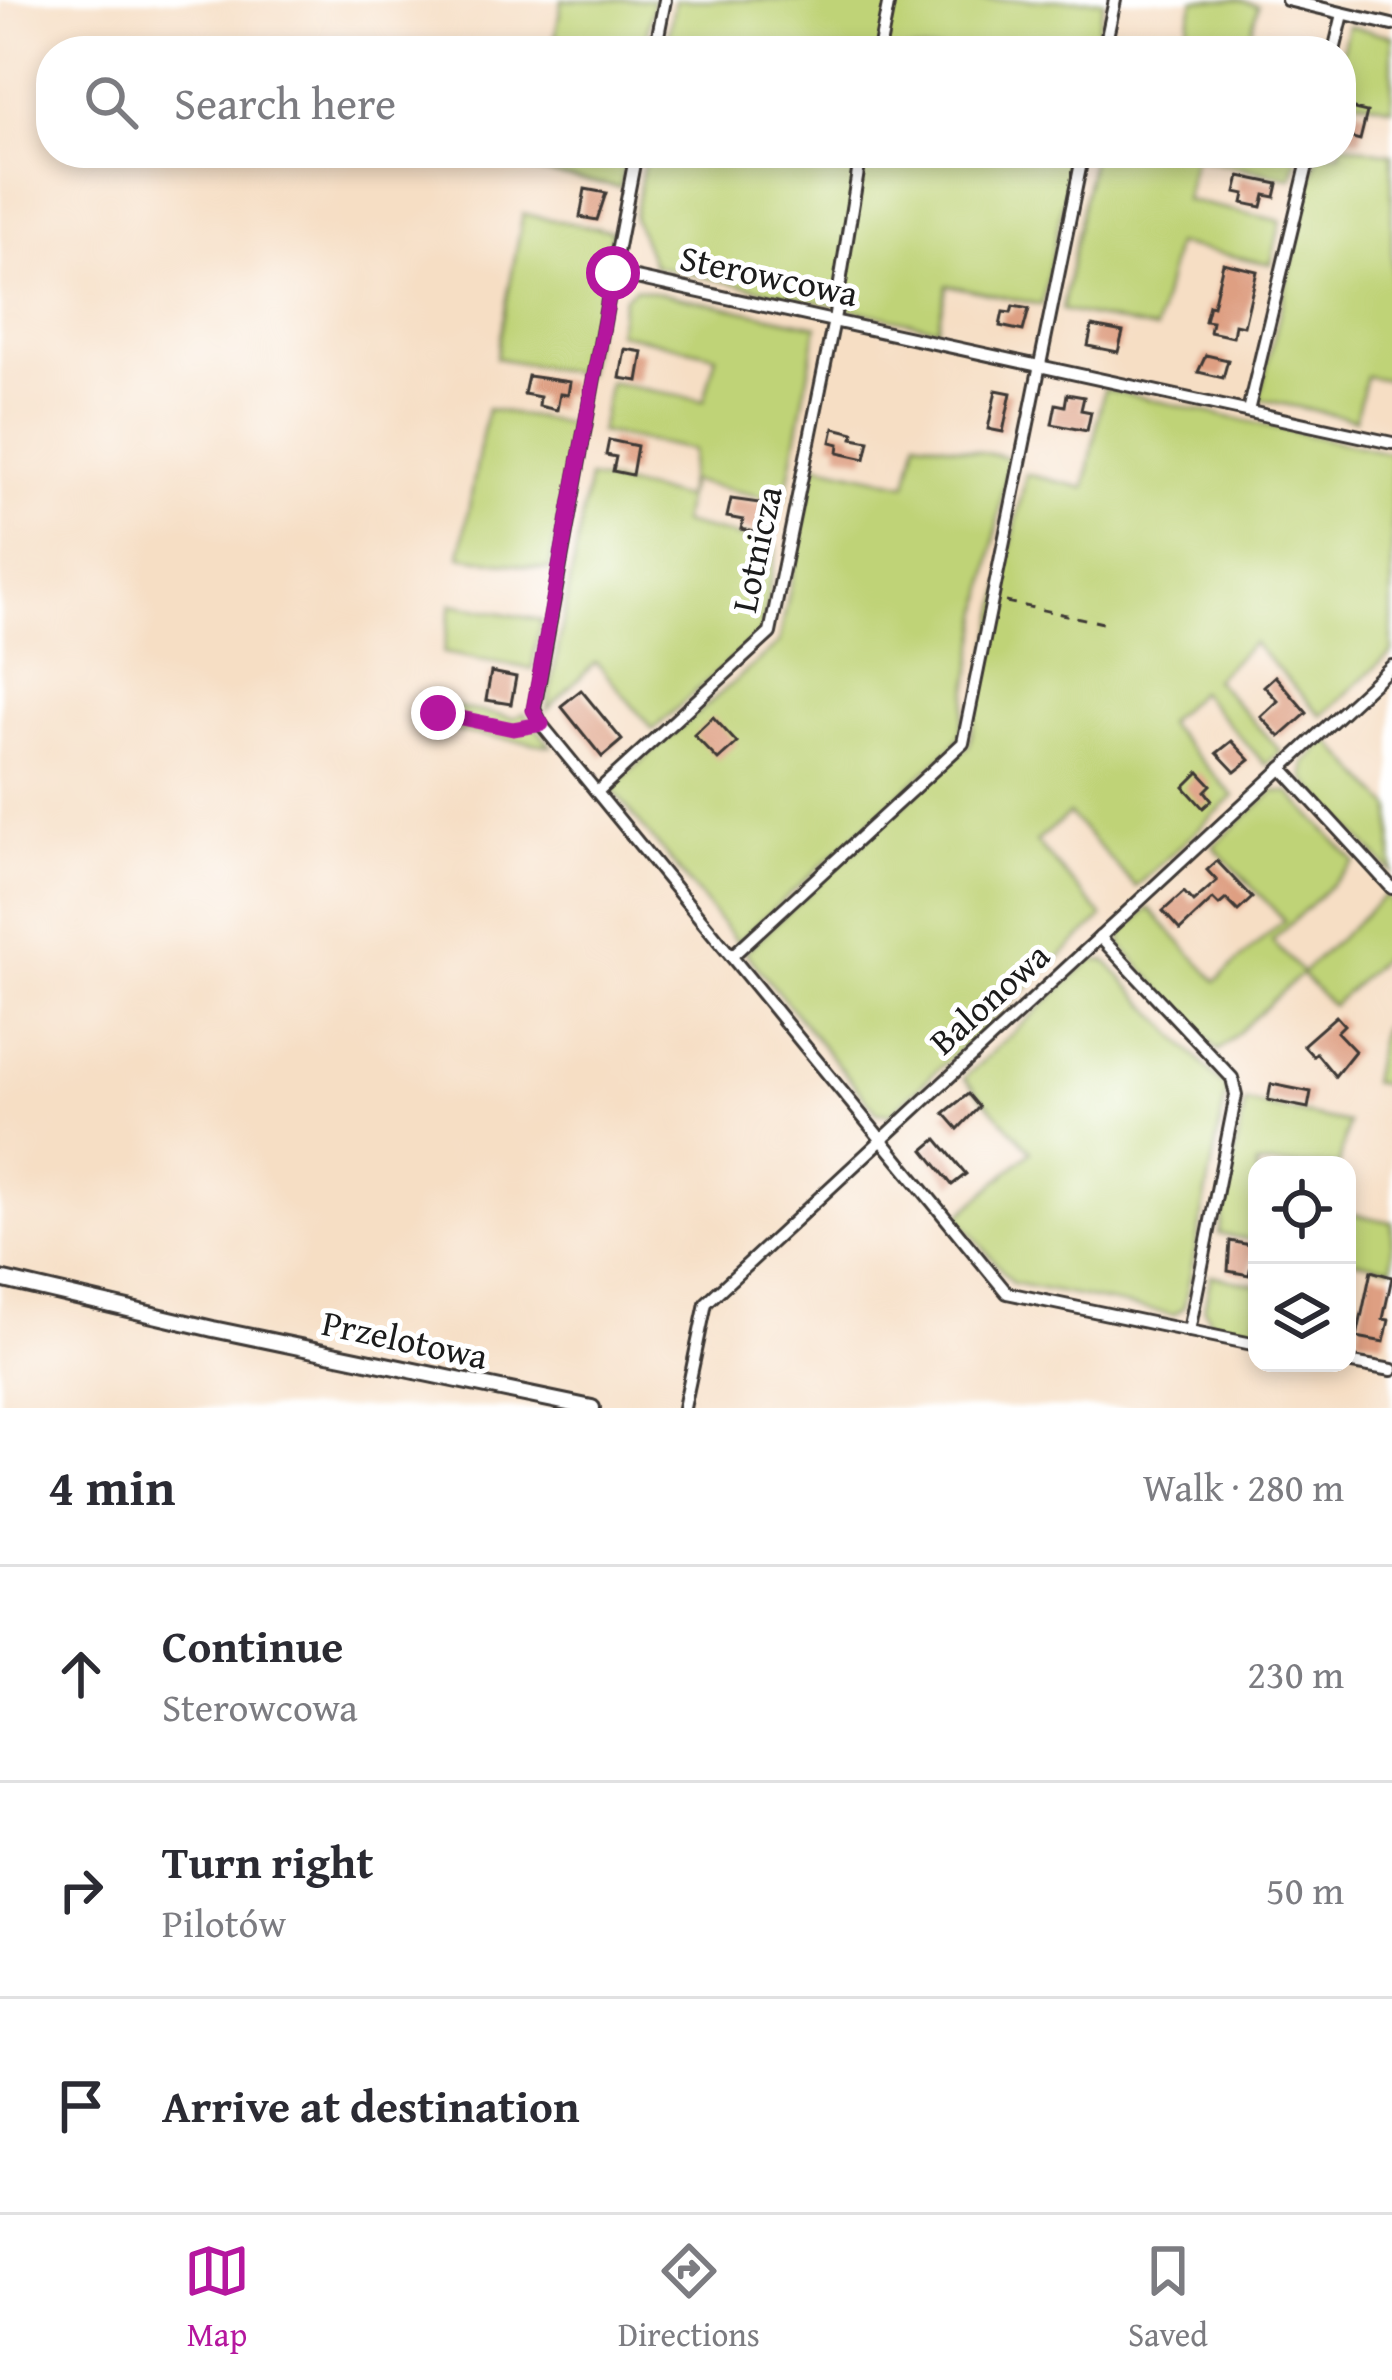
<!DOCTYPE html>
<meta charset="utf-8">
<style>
:root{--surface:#fff;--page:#f7f7f7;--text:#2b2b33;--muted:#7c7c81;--line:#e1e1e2;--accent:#b5179e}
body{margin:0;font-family:"Gentium Book Plus",serif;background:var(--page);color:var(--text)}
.controls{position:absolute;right:36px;bottom:36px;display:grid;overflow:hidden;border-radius:24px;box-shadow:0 6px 18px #0003}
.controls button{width:108px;height:108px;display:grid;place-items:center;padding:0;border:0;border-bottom:3px solid var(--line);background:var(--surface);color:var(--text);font:60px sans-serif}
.stop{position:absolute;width:36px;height:36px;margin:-27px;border:9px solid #b5179e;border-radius:50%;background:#fff}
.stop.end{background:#b5179e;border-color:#fff;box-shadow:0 3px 12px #0008}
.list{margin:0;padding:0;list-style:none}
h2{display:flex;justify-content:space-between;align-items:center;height:156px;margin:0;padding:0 48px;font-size:51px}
h2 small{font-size:39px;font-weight:400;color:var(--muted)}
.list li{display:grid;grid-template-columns:78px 1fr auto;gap:36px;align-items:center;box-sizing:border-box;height:216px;padding:0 48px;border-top:3px solid var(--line)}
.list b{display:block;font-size:45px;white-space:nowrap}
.list p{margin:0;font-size:39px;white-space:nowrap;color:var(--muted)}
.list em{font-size:39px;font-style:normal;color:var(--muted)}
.icon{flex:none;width:66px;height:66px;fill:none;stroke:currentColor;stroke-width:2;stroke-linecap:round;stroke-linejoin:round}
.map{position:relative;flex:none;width:1392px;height:1408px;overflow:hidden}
.search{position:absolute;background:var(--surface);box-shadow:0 6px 18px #0003;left:36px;right:36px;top:36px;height:132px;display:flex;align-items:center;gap:30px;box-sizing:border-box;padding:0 42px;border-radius:48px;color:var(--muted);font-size:45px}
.sheet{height:804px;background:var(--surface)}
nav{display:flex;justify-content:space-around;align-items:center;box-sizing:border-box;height:168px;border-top:3px solid var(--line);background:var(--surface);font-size:33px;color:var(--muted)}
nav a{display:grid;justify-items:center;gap:6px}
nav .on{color:var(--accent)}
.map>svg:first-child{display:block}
.green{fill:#bfd377;stroke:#6e784a;stroke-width:3}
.building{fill:#de9f82}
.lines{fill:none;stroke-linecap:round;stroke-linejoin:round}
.minor-casing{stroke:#3d3935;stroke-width:16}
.tertiary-casing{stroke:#3d3935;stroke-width:20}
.path{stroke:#3d3935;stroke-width:3;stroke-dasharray:9 9;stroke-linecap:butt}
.minor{stroke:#fff;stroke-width:10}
.tertiary{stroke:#fff;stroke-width:14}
.route{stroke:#b5179e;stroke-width:15}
.labels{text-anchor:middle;stroke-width:10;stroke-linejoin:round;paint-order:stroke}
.street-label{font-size:36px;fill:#1c1c1c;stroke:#fff}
</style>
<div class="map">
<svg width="1392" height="1408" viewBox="0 0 1392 1408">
<rect width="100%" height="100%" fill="#fff"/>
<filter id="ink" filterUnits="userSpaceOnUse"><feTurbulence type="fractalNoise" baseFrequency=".00833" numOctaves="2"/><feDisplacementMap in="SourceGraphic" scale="24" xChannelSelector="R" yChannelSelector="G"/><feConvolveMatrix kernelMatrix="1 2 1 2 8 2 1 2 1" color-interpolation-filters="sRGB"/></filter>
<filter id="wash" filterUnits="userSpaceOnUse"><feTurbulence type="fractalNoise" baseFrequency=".004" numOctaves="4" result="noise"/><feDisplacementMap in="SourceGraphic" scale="48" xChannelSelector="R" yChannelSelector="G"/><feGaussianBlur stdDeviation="2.7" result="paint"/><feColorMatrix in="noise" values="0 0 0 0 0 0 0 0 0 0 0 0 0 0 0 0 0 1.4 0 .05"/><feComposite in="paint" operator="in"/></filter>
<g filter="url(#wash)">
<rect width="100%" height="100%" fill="#f6dec4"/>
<!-- green -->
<g class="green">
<polygon points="562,0 654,0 643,51 555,37"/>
<polygon points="675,0 1104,0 1094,51 711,51 667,42"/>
<polygon points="1194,0 1237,0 1258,5 1247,51 1182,51"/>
<polygon points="1348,26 1392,36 1392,108 1341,97 1341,56"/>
<polygon points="1341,143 1392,154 1392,381 1366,376 1355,419 1259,399 1318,153 1341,153"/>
<polygon points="534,153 626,153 620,187 530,170"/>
<polygon points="646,153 1073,153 1042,305 947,285 937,328 654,266 634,218"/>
<polygon points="1093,153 1298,153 1292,178 1194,157 1185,200 1281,221 1271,264 1175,244 1156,330 1062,310"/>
<polygon points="523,214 612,231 586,375 496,358"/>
<polygon points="635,288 817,326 785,502 690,481 681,523 777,546 761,632 653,730 596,662 547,710 589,478 685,498 693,450 600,432 609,382 704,401 716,355 617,332 624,297"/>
<polygon points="1104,389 1392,454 1392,652 1322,716 1253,643 1214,679 1281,752 1266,765 1199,692 1166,723 1234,796 1136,887 1069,814 1036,842 1103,917 890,1114 877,1112 745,952 969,745 1026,474 1085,488"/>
<polygon points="487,409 576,425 550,570 460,556"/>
<polygon points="917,439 1009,458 960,735 953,746 737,942 611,788 779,643 815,464 907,484"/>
<polygon points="451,604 541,620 532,669 443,653"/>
<polygon points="434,703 513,718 524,713 551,746 429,727"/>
<polygon points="1328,739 1392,808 1392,873 1305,779 1305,764"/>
<polygon points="1275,791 1290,793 1355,862 1272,941 1302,973 1385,895 1392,902 1392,949 1332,1006 1301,974 1218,1051 1122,947 1122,933 1149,908 1216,981 1284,920 1213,846"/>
<polygon points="1092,960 1106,961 1227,1090 1184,1307 1174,1315 1012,1283 958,1217 1031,1151 964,1078"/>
<polygon points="1392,1018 1392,1086 1371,1082 1382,1027"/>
<polygon points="1245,1102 1348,1123 1339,1165 1257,1165 1257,1241 1219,1234"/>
<polygon points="1347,1213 1392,1222 1392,1267 1347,1259"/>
<polygon points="1211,1275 1257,1285 1257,1331 1211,1322 1204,1308"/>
</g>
<g id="blocks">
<!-- building -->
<g class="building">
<polygon points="1341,106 1367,112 1360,140 1341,135"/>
<polygon points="1240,176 1278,184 1275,197 1265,195 1262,207 1243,203 1245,194 1236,192"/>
<polygon points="585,189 606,193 597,220 580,217"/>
<polygon points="1223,263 1257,271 1244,326 1235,324 1233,337 1210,332 1212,322 1205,321 1209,305 1213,306"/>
<polygon points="1013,306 1029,309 1023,331 1000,326 1003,312 1011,313"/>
<polygon points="1092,326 1123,332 1118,352 1088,346"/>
<polygon points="625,349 643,352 638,381 620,378"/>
<polygon points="1206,355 1228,360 1223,378 1198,372"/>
<polygon points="528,376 570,382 568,395 560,394 557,410 539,406 540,397 524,394"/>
<polygon points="996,390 1011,393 1003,432 988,429"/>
<polygon points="1067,394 1084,397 1081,410 1091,412 1087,431 1052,424 1056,404 1065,406"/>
<polygon points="834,428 854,433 853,438 869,441 865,459 838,453 839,444 831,442"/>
<polygon points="609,440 637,446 632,475 613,471 616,457 606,455"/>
<polygon points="731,499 773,505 770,519 762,517 759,533 741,529 743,520 727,517"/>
<polygon points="491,672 516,677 511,704 486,700"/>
<polygon points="1275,676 1307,713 1280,737 1261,717 1278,701 1264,686"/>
<polygon points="581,690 622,740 602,757 561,706"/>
<polygon points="713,717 737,743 718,760 694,735"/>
<polygon points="1232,741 1250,760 1235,772 1217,753"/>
<polygon points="1199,772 1211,785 1205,791 1212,800 1203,808 1184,787"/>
<polygon points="1217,861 1252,898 1238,911 1226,899 1219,905 1213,899 1180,930 1163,911 1184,892 1193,902 1217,881 1207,870"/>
<polygon points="1336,1016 1344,1025 1337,1032 1355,1051 1335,1076 1316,1053 1313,1056 1303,1045"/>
<polygon points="1271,1084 1311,1092 1308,1108 1268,1100"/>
<polygon points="968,1094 979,1107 958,1129 944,1113"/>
<polygon points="937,1139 966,1174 952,1185 924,1150"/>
<polygon points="1230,1241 1255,1246 1249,1275 1228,1271"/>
<polygon points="1371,1271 1392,1277 1383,1319 1389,1320 1384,1342 1357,1337"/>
</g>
</g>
</g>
<g filter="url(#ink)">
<use href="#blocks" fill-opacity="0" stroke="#3d3935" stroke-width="3"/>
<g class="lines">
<defs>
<g id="minor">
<polyline points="1287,0 1392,25"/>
<polyline points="655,51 665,0"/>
<polyline points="879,51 889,0"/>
<polyline points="1104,51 1115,0"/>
<polyline points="1334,51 1343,14"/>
<polyline points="613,273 636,153"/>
<polyline points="1248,411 1310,153"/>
<polyline points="1282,768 1392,888"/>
<polyline points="598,791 770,633 834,320 861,153"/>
<polyline points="1100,937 1232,1078 1236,1095 1189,1331"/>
<polyline points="732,956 963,743 1083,153"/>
<polyline points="1257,1345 1007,1293 541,724 534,709 613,273 1392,443"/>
<polyline points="1347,1362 1392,1370"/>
<polyline points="684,1408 706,1303 1392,666"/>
</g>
<polyline id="tertiary" points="0,1279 213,1329 592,1408"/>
</defs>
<!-- minor casing -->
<use href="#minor" class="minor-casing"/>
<!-- tertiary casing -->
<use href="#tertiary" class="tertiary-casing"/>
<!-- path -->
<g class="path">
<polyline points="1006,602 1103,623"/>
<polyline points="438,713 513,729 528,729"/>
</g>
<!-- minor -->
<use href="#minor" class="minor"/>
<!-- tertiary -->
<use href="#tertiary" class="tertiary"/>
</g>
</g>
<g class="lines" filter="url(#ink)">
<!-- route -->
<polyline class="route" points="438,713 513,729 542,724 533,710 613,273"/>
</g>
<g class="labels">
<!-- street labels -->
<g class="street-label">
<text transform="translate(769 275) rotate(12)" y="13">Sterowcowa</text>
<text transform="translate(756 549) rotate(-78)" y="13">Lotnicza</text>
<text transform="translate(989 998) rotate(-42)" y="13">Balonowa</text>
<text transform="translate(405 1339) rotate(12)" y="13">Przelotowa</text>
</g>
</g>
</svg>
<div class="controls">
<button><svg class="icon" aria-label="locate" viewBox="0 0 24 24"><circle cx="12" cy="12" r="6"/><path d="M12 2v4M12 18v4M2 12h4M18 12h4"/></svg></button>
<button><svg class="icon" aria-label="layers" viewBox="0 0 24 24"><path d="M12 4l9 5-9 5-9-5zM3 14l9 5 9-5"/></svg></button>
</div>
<div class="stop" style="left:613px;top:273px"></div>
<div class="stop end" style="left:438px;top:713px"></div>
<div class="search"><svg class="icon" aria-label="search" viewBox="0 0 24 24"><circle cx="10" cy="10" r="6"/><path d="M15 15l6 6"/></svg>Search here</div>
</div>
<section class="sheet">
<h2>4 min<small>Walk · 280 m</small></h2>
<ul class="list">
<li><svg class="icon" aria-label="ahead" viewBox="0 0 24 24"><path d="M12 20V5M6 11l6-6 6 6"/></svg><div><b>Continue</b><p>Sterowcowa</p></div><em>230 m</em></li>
<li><svg class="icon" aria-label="right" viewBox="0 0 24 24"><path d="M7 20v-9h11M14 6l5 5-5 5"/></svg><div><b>Turn right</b><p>Pilotów</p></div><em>50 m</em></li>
<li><svg class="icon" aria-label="arrive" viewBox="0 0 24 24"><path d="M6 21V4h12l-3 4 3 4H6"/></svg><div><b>Arrive at destination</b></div></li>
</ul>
</section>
<nav>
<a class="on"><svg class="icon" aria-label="map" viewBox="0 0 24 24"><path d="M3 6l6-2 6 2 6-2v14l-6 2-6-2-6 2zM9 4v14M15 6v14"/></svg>Map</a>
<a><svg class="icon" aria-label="directions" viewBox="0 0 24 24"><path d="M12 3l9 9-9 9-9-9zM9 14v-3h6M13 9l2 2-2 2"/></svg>Directions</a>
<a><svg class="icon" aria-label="saved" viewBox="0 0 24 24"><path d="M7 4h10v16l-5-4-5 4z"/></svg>Saved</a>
</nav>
